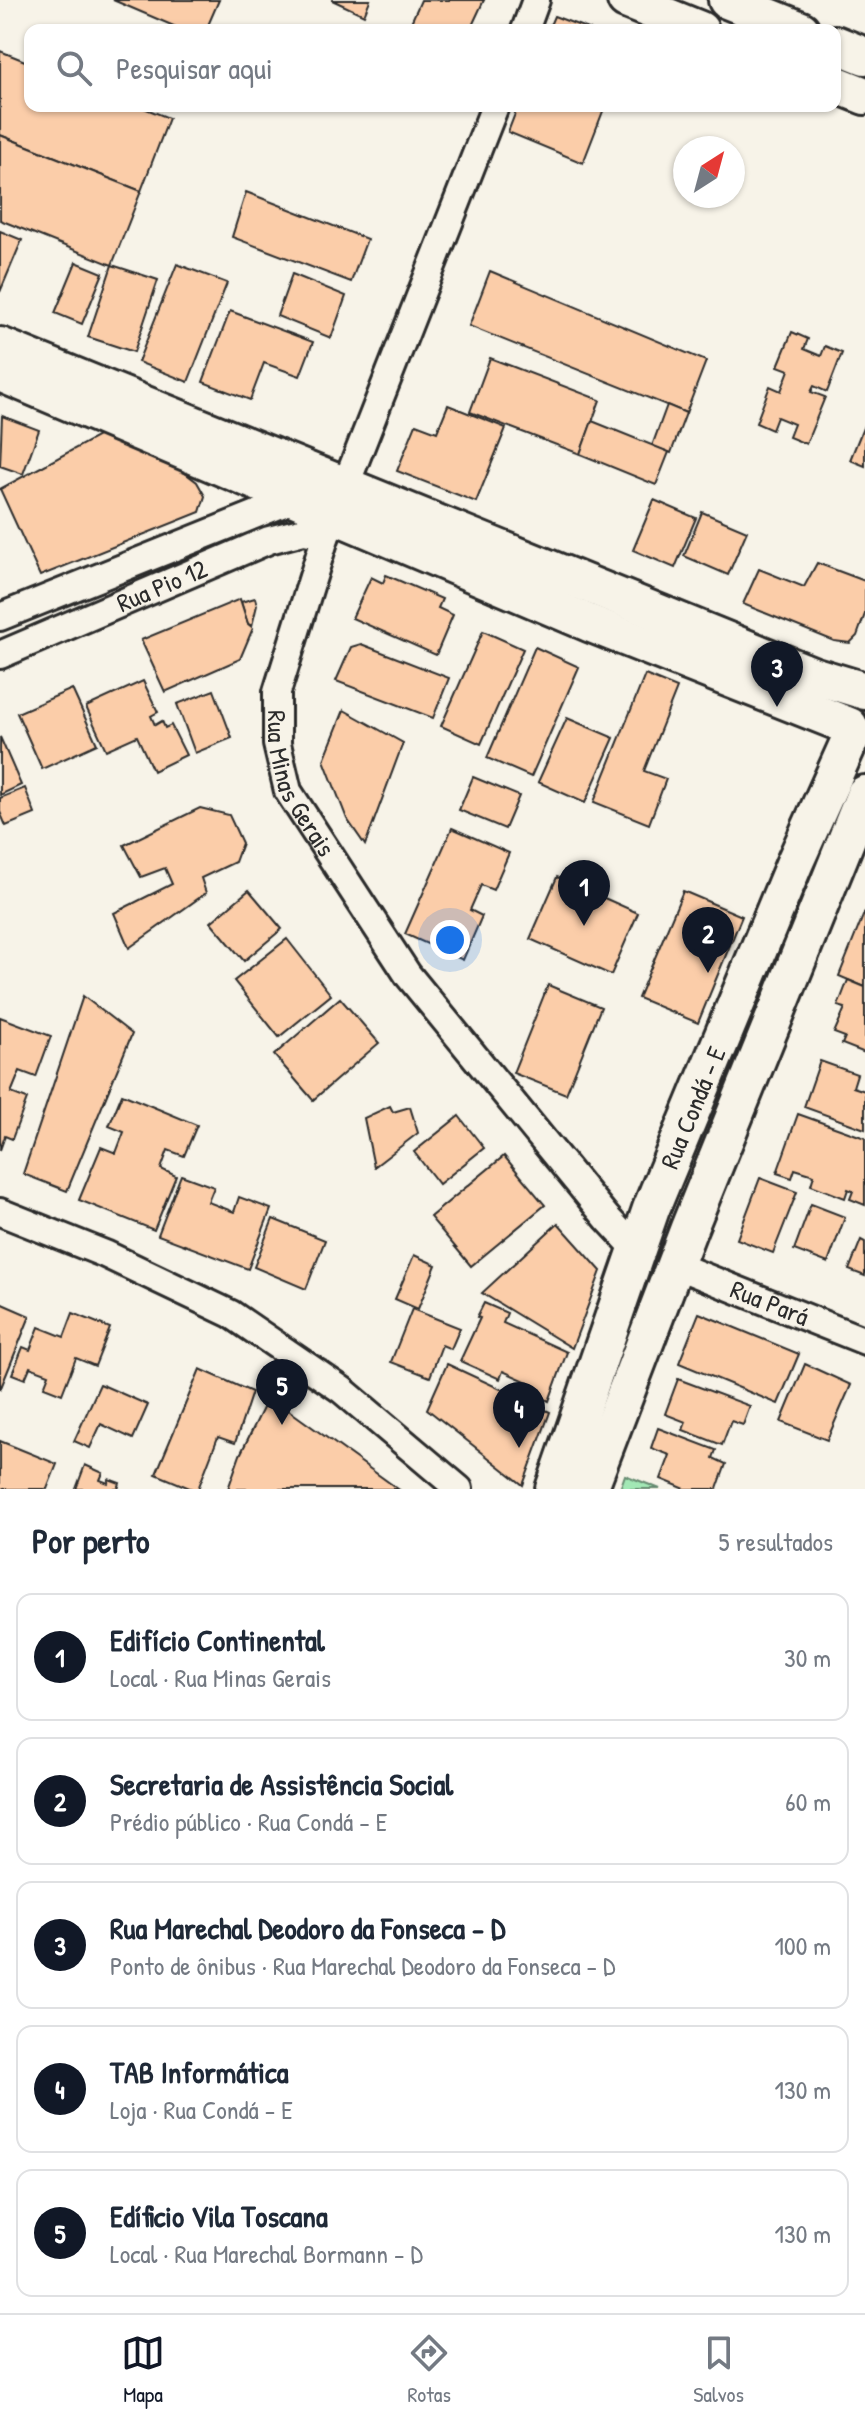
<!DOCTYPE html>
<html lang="pt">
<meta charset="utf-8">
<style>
:root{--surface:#fff;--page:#f2f2f3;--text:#1f2937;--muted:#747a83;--line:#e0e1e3;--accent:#111827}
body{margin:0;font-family:"Patrick Hand",sans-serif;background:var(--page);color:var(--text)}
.compass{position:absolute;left:673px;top:136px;width:72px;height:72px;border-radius:50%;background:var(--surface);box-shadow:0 2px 6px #0004;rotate:36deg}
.you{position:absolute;left:450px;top:940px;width:28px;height:28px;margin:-20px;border:6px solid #fff;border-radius:50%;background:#1a73e8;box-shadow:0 0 0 12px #1a73e833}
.badge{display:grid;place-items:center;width:52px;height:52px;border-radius:50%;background:var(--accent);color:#fff;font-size:26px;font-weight:700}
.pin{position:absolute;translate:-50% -66px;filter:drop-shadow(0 2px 4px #0008)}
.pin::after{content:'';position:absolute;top:42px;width:28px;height:24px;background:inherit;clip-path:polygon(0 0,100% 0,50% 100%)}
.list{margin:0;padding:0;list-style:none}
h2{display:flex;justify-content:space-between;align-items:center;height:104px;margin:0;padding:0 32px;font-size:34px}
h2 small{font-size:26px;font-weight:400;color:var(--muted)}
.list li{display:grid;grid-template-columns:52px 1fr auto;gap:24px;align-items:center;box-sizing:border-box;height:128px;margin:0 16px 16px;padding:0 16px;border:2px solid var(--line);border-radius:16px}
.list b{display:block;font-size:30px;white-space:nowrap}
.list p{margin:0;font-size:26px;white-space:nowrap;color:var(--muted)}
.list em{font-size:26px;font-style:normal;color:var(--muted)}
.icon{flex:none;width:44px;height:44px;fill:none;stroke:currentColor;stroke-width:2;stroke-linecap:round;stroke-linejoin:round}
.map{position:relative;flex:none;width:865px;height:1489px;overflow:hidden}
.search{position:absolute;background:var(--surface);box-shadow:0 2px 6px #0004;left:24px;right:24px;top:24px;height:88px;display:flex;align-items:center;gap:20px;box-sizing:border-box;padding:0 28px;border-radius:16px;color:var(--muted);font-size:30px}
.sheet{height:824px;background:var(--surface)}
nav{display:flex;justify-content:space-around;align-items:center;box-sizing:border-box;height:112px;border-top:2px solid var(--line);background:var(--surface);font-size:22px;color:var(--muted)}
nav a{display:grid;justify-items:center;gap:4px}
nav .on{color:var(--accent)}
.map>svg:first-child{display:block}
.green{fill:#a2e8b5;stroke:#668a70;stroke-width:2}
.building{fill:#fbcda9;stroke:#2b2b2b;stroke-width:2}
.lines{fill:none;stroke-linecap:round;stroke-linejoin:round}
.street-casing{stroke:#2b2b2b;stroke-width:32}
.secondary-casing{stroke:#2b2b2b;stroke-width:42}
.street{stroke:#f7f3e8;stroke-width:26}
.secondary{stroke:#f7f3e8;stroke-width:36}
.labels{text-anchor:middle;stroke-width:8;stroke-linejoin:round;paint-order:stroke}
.street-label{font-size:26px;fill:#2b2b2b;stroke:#f7f3e8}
</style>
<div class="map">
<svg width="865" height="1489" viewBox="0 0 865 1489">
<rect width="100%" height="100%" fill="#f7f3e8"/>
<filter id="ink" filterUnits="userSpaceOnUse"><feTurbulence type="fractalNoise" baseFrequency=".0125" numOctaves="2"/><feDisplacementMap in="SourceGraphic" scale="16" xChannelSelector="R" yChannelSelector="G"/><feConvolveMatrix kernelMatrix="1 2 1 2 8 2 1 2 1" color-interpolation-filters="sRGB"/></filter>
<g filter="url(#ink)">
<!-- green -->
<polygon class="green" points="625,1475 660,1489 620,1489"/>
<!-- building -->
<g class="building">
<polygon points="113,0 219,0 206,30 183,30"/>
<polygon points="332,0 370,0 364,15"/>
<polygon points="421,0 484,0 470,30 412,30 408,29"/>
<polygon points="554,16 591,30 548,30"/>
<polygon points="0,51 30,63 30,106 139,106 169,118 141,191 0,135"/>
<polygon points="518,106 605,106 583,163 508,132"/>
<polygon points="0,135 141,191 112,265 0,220"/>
<polygon points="246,192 367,239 351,282 232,237"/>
<polygon points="0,231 22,240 0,292"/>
<polygon points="76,262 103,273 82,324 55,313"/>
<polygon points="177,264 227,283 188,382 138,362"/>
<polygon points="112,265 158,280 134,352 88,337"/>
<polygon points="490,271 706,361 686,413 469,326"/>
<polygon points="292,274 346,296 331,338 277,316"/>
<polygon points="230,311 313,342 300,376 264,363 250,400 203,382"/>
<polygon points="792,332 808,339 804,349 821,356 825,346 842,353 827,392 814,386 811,392 825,397 806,444 789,437 794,424 777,417 772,430 756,423 770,386 781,391 789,370 778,366"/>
<polygon points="490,358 600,400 580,454 470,412"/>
<polygon points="448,405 506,428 476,502 397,471 416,424 437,432"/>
<polygon points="667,405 686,413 671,453 652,446"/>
<polygon points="2,416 39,430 23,474 0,466"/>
<polygon points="592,421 669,452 656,485 580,454"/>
<polygon points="865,423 865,466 850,460"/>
<polygon points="100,435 177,467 197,482 205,496 200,512 40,576 0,489"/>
<polygon points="654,500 696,518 675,568 633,550"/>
<polygon points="702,512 747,531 728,575 684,556"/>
<polygon points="817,563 865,581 865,614 857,636 850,643 834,641 743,604 759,569 804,587"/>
<polygon points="386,575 442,599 438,608 453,615 436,655 352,618 371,577 383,583"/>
<polygon points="255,598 257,605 252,626 248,624 241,602"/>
<polygon points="240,599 248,624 253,628 240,659 165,692 141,640"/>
<polygon points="483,631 523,649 481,744 441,726"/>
<polygon points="361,644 449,678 433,718 336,681 351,647"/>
<polygon points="535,647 579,667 531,777 487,758"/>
<polygon points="645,675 677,688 644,771 666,779 649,824 594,802"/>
<polygon points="143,681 158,712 151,716 155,725 162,721 165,728 171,725 186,755 153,771 137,736 106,750 86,707"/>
<polygon points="72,689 97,744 42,769 17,713"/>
<polygon points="214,690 232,738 195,753 177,704"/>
<polygon points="344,710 403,743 365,845 347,819 324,760"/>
<polygon points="567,718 614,738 585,803 538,782"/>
<polygon points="0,737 21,785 0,795"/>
<polygon points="473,777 519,796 505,829 459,810"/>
<polygon points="25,788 35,814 6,826 0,812 0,798"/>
<polygon points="200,808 229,815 242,843 235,862 201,878 206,893 129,948 114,913 172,884 165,868 141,877 124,845"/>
<polygon points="452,828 509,853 493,890 481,885 470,910 482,916 463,960 405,934"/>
<polygon points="557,877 638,913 611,975 530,939"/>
<polygon points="249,890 282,929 244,961 211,922"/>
<polygon points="683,891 742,916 698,1023 638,998"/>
<polygon points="865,911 865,987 839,976"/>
<polygon points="287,939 331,995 279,1037 234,981"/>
<polygon points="848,980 865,987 865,1053 842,1044 845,1037 834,1033 845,1008 838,1006"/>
<polygon points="548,985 601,1007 566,1094 513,1073"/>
<polygon points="83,996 132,1034 67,1191 23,1174"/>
<polygon points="340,998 379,1043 313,1100 274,1055"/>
<polygon points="0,1017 51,1036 36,1077 20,1071 11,1093 27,1099 12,1139 5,1136 0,1150"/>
<polygon points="820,1061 857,1074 853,1087 865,1091 865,1129 804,1107"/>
<polygon points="122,1094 197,1125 184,1156 168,1150 161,1169 176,1176 154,1230 79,1200 101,1147 116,1153 124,1132 109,1126"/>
<polygon points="390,1106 393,1112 410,1107 418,1133 374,1167 364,1118"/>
<polygon points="798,1114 865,1138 865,1205 850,1199 853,1191 848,1189 845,1198 811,1185 814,1175 795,1169 792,1178 777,1173"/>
<polygon points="459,1116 484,1148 439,1184 414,1152"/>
<polygon points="504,1156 545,1205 471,1266 430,1217"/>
<polygon points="181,1175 214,1187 208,1202 234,1212 239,1197 271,1209 248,1269 158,1235"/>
<polygon points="760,1178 797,1192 773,1253 737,1239"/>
<polygon points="811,1204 845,1217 828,1263 794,1250"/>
<polygon points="273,1219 325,1240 306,1289 254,1267"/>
<polygon points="558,1223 601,1271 572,1348 482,1293"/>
<polygon points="861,1240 865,1242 865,1276 849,1270"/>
<polygon points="414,1255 436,1265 418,1309 395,1299"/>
<polygon points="0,1303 30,1316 0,1390"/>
<polygon points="484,1303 507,1313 503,1323 567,1352 549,1401 526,1390 530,1383 503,1371 500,1379 460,1361 480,1318 477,1317"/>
<polygon points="412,1309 460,1328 451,1349 442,1345 430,1377 391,1362"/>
<polygon points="73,1313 110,1328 95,1366 76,1358 62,1394 44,1387 49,1374 30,1367 25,1379 12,1374 23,1347 30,1350 39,1327 64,1337"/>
<polygon points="699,1313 799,1354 778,1404 679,1363"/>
<polygon points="447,1364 550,1412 523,1485 427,1409"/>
<polygon points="805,1364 851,1385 827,1440 781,1422"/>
<polygon points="200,1369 252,1392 235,1443 218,1437 198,1489 192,1489 156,1474"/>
<polygon points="678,1379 750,1406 743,1425 731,1421 722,1445 683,1430 686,1422 665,1414"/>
<polygon points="100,1384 148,1405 133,1439 101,1424 90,1448 74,1441"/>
<polygon points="269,1396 398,1489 228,1489 240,1455"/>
<polygon points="658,1428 716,1450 713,1458 726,1464 717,1489 685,1489 661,1479 670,1455 651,1448"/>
<polygon points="0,1441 57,1464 47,1489 0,1489"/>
<polygon points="85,1465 103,1473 100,1480 108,1483 109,1479 120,1483 118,1489 76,1489"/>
</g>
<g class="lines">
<defs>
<g id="street">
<polyline points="525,30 536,0"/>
<path id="s1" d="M495,106L326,535L277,692V744L288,791L408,975L607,1218L636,1249"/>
<polyline points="0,617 294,499 299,488"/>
<path id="s2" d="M0,655L269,540L304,531L326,535"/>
<polyline points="0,1212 105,1254 231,1314 342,1390 459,1489"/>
<path id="s3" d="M675,1265L865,1341"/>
</g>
<g id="secondary">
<polyline points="626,0 700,30"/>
<polyline points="727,0 801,30"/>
<polyline points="835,44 865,56"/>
<polyline points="835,84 865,96"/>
<polyline points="0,346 812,675 865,691"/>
<polyline points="0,373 589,623 849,726"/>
<path id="s4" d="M554,1489L651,1209L795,862L853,733"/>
<polyline points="589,1489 689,1228 865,794"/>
</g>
</defs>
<!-- street casing -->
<use href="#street" class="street-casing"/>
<!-- secondary casing -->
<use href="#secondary" class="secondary-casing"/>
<!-- street -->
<use href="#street" class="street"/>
<!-- secondary -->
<use href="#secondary" class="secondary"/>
</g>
</g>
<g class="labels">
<!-- street labels -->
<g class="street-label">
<text dy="9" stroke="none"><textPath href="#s2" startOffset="176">Rua Pio 12</textPath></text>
<text dy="9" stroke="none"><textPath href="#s1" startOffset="722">Rua Minas Gerais</textPath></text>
<text dy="9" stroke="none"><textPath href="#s4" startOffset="406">Rua Condá - E</textPath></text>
<text dy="9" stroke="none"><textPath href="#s3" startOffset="102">Rua Pará</textPath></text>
</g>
</g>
</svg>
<svg class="compass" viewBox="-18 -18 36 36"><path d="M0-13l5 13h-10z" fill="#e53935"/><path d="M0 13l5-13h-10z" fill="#747a83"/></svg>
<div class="you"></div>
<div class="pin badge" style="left:584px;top:926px">1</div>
<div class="pin badge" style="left:708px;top:973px">2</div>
<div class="pin badge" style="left:777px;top:707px">3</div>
<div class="pin badge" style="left:519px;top:1448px">4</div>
<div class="pin badge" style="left:282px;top:1425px">5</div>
<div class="search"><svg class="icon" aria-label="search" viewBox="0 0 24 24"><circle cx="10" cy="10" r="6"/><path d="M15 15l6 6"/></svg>Pesquisar aqui</div>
</div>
<section class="sheet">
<h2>Por perto<small>5 resultados</small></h2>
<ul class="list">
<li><span class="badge">1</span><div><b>Edifício Continental</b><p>Local · Rua Minas Gerais</p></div><em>30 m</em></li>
<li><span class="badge">2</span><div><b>Secretaria de Assistência Social</b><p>Prédio público · Rua Condá - E</p></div><em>60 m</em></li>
<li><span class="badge">3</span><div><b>Rua Marechal Deodoro da Fonseca - D</b><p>Ponto de ônibus · Rua Marechal Deodoro da Fonseca - D</p></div><em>100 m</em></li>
<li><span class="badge">4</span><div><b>TAB Informática</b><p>Loja · Rua Condá - E</p></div><em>130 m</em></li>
<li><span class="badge">5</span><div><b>Edíficio Vila Toscana</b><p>Local · Rua Marechal Bormann - D</p></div><em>130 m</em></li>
</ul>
</section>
<nav>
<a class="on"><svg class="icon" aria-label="map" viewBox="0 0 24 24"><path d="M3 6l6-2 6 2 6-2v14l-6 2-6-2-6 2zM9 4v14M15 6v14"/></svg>Mapa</a>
<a><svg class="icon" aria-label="directions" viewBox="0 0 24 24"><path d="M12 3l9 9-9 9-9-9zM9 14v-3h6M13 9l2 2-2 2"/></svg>Rotas</a>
<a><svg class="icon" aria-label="saved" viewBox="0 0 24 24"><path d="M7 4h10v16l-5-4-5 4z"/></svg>Salvos</a>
</nav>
